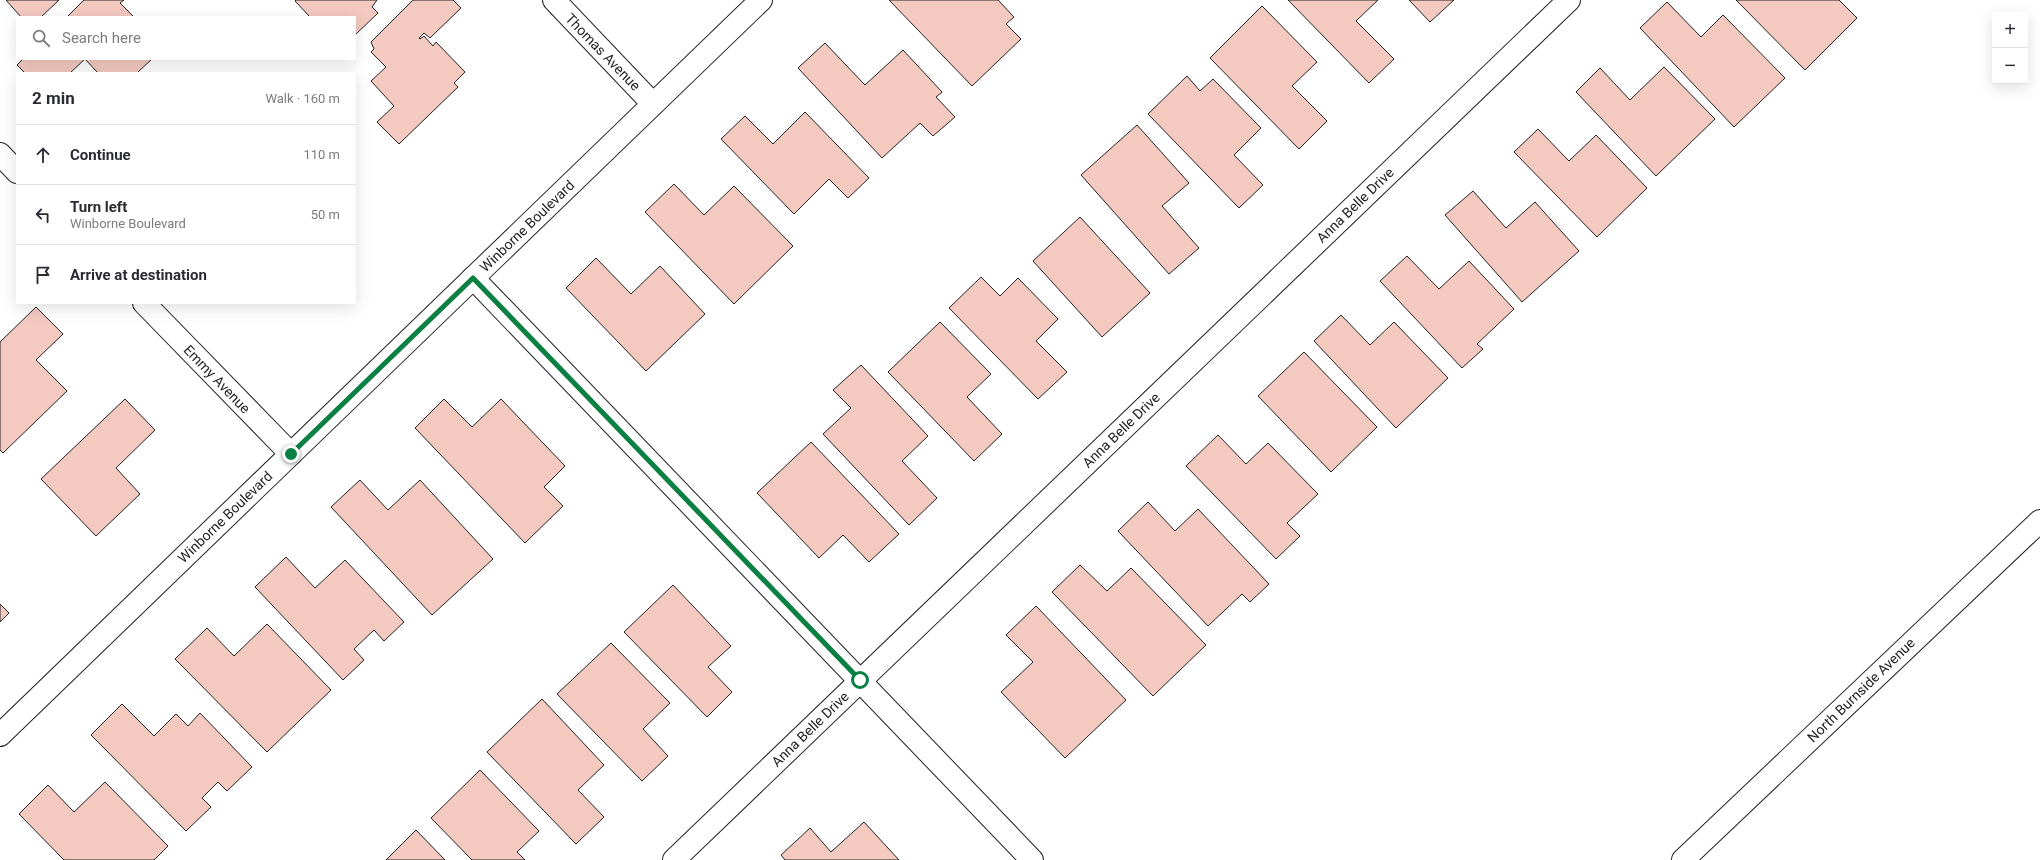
<!DOCTYPE html>
<meta charset="utf-8">
<style>
:root{--surface:#fff;--page:#f7f7f7;--text:#2b2b33;--muted:#7c7c81;--line:#e1e1e2}
body{margin:0;font-family:Roboto,sans-serif;background:var(--page);color:var(--text)}
.controls{position:absolute;right:12px;top:12px;display:grid;overflow:hidden;border-radius:0px;box-shadow:0 4px 16px #0002}
.controls button{width:36px;height:36px;display:grid;place-items:center;padding:0;border:0;border-bottom:1px solid var(--line);background:var(--surface);color:var(--text);font:20px sans-serif}
.stop{position:absolute;width:12px;height:12px;margin:-9px;border:3px solid #0b8043;border-radius:50%;background:#fff}
.stop.end{background:#0b8043;border-color:#fff;box-shadow:0 1px 4px #0008}
.list{margin:0;padding:0;list-style:none}
h2{display:flex;justify-content:space-between;align-items:center;height:52px;margin:0;padding:0 16px;font-size:17px}
h2 small{font-size:13px;font-weight:400;color:var(--muted)}
.list li{display:grid;grid-template-columns:26px 1fr auto;gap:12px;align-items:center;box-sizing:border-box;height:60px;padding:0 16px;border-top:1px solid var(--line)}
.list b{display:block;font-size:15px;white-space:nowrap}
.list p{margin:0;font-size:13px;white-space:nowrap;color:var(--muted)}
.list em{font-size:13px;font-style:normal;color:var(--muted)}
.icon{flex:none;width:22px;height:22px;fill:none;stroke:currentColor;stroke-width:2;stroke-linecap:round;stroke-linejoin:round}
.map{position:relative;flex:none;width:2040px;height:860px;overflow:hidden}
.search{position:absolute;background:var(--surface);box-shadow:0 4px 16px #0002;left:16px;top:16px;width:340px;height:44px;display:flex;align-items:center;gap:10px;box-sizing:border-box;padding:0 14px;border-radius:0px;color:var(--muted);font-size:15px}
.panel{position:absolute;background:var(--surface);box-shadow:0 4px 16px #0002;left:16px;top:72px;width:340px;height:232px;border-radius:0px}
.map>svg:first-child{display:block}
.building{fill:#f3c9c0;stroke:#222}
.lines{fill:none;stroke-linecap:round;stroke-linejoin:round}
.street-casing{stroke:#222;stroke-width:24}
.primary-casing{stroke:#222;stroke-width:24}
.street{stroke:#fff;stroke-width:22}
.primary{stroke:#fff;stroke-width:22}
.route{stroke:#0b8043;stroke-width:5}
.labels{text-anchor:middle;stroke-width:3;stroke-linejoin:round;paint-order:stroke}
.street-label{font-size:14px;fill:#222;stroke:#fff}
</style>
<div class="map">
<svg width="2040" height="860" viewBox="0 0 2040 860">
<rect width="100%" height="100%" fill="#fff"/>
<!-- building -->
<g class="building">
<polygon points="6,0 59,0 41,17 21,17"/>
<polygon points="84,0 124,0 120,3 134,17 67,17"/>
<polygon points="296,0 377,0 372,7 378,13 355,35 355,17 310,17 295,1"/>
<polygon points="413,0 453,0 461,8 430,38 424,33 419,38 420,39 424,36 433,46 436,42 465,72 454,83 458,87 399,144 377,122 394,106 371,81 386,67 371,52 374,49 371,42"/>
<polygon points="889,0 998,0 1014,17 1006,24 1021,39 972,86"/>
<polygon points="1288,0 1378,0 1356,21 1394,59 1369,83"/>
<polygon points="1409,0 1454,0 1430,22"/>
<polygon points="1736,0 1839,0 1857,18 1805,70"/>
<polygon points="1667,2 1701,37 1723,15 1785,78 1734,127 1640,28"/>
<polygon points="1262,6 1317,62 1292,86 1327,121 1299,149 1210,58"/>
<polygon points="825,43 865,85 903,50 942,92 936,97 955,117 933,136 920,123 882,158 798,68"/>
<polygon points="23,59 152,59 137,73 98,73 85,59 70,73 25,73 17,65"/>
<polygon points="1664,67 1715,119 1656,176 1576,92 1600,68 1630,100"/>
<polygon points="1187,76 1200,91 1213,79 1261,128 1234,155 1263,185 1239,208 1148,114"/>
<polygon points="805,112 869,178 848,198 829,179 794,214 721,139 745,116 773,144"/>
<polygon points="1137,125 1189,183 1162,206 1199,248 1169,274 1081,175"/>
<polygon points="1538,129 1569,161 1596,135 1647,188 1597,237 1514,152"/>
<polygon points="674,184 704,215 734,186 793,246 734,304 645,212"/>
<polygon points="1473,191 1506,228 1535,202 1579,251 1522,302 1445,215"/>
<polygon points="1080,217 1150,293 1102,337 1033,261"/>
<polygon points="1407,256 1439,289 1469,261 1514,309 1477,344 1483,349 1462,368 1380,281"/>
<polygon points="596,258 631,294 660,266 705,314 646,371 566,288"/>
<polygon points="981,277 1000,296 1018,278 1058,319 1036,341 1067,372 1038,399 949,308"/>
<polygon points="36,307 63,334 36,360 67,391 3,453 0,450 0,342"/>
<polygon points="1341,315 1370,345 1394,322 1448,378 1396,428 1314,341"/>
<polygon points="940,322 991,374 967,397 1002,434 974,461 888,372"/>
<polygon points="1304,352 1377,427 1331,472 1258,396"/>
<polygon points="861,365 928,436 902,461 937,498 909,525 823,434 851,408 833,390"/>
<polygon points="125,399 155,430 116,468 140,494 96,536 41,479"/>
<polygon points="444,399 472,427 501,399 565,466 544,487 563,506 525,543 415,428"/>
<polygon points="1218,435 1246,464 1268,443 1318,494 1287,523 1300,536 1276,559 1186,466"/>
<polygon points="811,442 899,534 869,562 843,535 819,558 757,493"/>
<polygon points="360,480 388,510 420,480 493,559 432,615 331,507"/>
<polygon points="1148,502 1175,531 1198,509 1269,584 1250,602 1242,594 1208,626 1118,531"/>
<polygon points="286,557 315,588 345,560 404,622 384,641 374,630 354,649 364,660 343,680 255,587"/>
<polygon points="1080,565 1107,591 1131,568 1206,645 1153,696 1052,592"/>
<polygon points="673,585 731,646 708,667 732,692 707,717 624,632"/>
<polygon points="0,604 9,613 0,622"/>
<polygon points="1036,606 1126,700 1065,758 1001,692 1033,662 1006,635"/>
<polygon points="267,624 331,690 267,752 175,659 207,628 234,656"/>
<polygon points="611,643 670,703 643,729 668,756 642,781 557,694"/>
<polygon points="542,699 604,765 578,790 604,817 576,844 487,752"/>
<polygon points="122,704 154,736 176,714 188,726 200,713 252,767 227,791 218,782 202,798 211,807 186,831 91,735"/>
<polygon points="480,770 539,831 517,852 525,860 472,860 431,818"/>
<polygon points="105,782 168,846 154,860 64,860 19,814 48,785 74,812"/>
<polygon points="864,822 899,860 785,860 781,855 810,828 831,852"/>
<polygon points="416,830 445,860 386,860"/>
</g>
<g class="lines">
<defs>
<g id="street">
<polyline points="554,0 653,104"/>
<polyline points="0,154 17,172"/>
<polyline points="473,278 1032,860"/>
<polyline points="144,303 291,454"/>
<polyline points="0,735 761,0"/>
<polyline points="674,860 1569,0"/>
</g>
<polyline id="primary" points="1683,860 2040,521"/>
</defs>
<!-- street casing -->
<use href="#street" class="street-casing"/>
<!-- primary casing -->
<use href="#primary" class="primary-casing"/>
<!-- street -->
<use href="#street" class="street"/>
<!-- primary -->
<use href="#primary" class="primary"/>
</g>
<g class="lines">
<!-- route -->
<polyline class="route" points="291,454 473,278 860,680"/>
</g>
<g class="labels">
<!-- street labels -->
<g class="street-label">
<text transform="translate(603 52) rotate(46)" y="5">Thomas Avenue</text>
<text transform="translate(1355 205) rotate(-44)" y="5">Anna Belle Drive</text>
<text transform="translate(527 226) rotate(-44)" y="5">Winborne Boulevard</text>
<text transform="translate(217 379) rotate(46)" y="5">Emmy Avenue</text>
<text transform="translate(1121 430) rotate(-44)" y="5">Anna Belle Drive</text>
<text transform="translate(225 517) rotate(-44)" y="5">Winborne Boulevard</text>
<text transform="translate(1861 690) rotate(-44)" y="5">North Burnside Avenue</text>
<text transform="translate(810 729) rotate(-44)" y="5">Anna Belle Drive</text>
</g>
</g>
</svg>
<div class="controls">
<button>+</button>
<button>−</button>
</div>
<div class="stop" style="left:860px;top:680px"></div>
<div class="stop end" style="left:291px;top:454px"></div>
<div class="search"><svg class="icon" aria-label="search" viewBox="0 0 24 24"><circle cx="10" cy="10" r="6"/><path d="M15 15l6 6"/></svg>Search here</div>
<section class="panel">
<h2>2 min<small>Walk · 160 m</small></h2>
<ul class="list">
<li><svg class="icon" aria-label="ahead" viewBox="0 0 24 24"><path d="M12 20V5M6 11l6-6 6 6"/></svg><div><b>Continue</b></div><em>110 m</em></li>
<li><svg class="icon" aria-label="left" viewBox="0 0 24 24"><path d="M17 20v-9H6M10 6l-5 5 5 5"/></svg><div><b>Turn left</b><p>Winborne Boulevard</p></div><em>50 m</em></li>
<li><svg class="icon" aria-label="arrive" viewBox="0 0 24 24"><path d="M6 21V4h12l-3 4 3 4H6"/></svg><div><b>Arrive at destination</b></div></li>
</ul>
</section>
</div>
